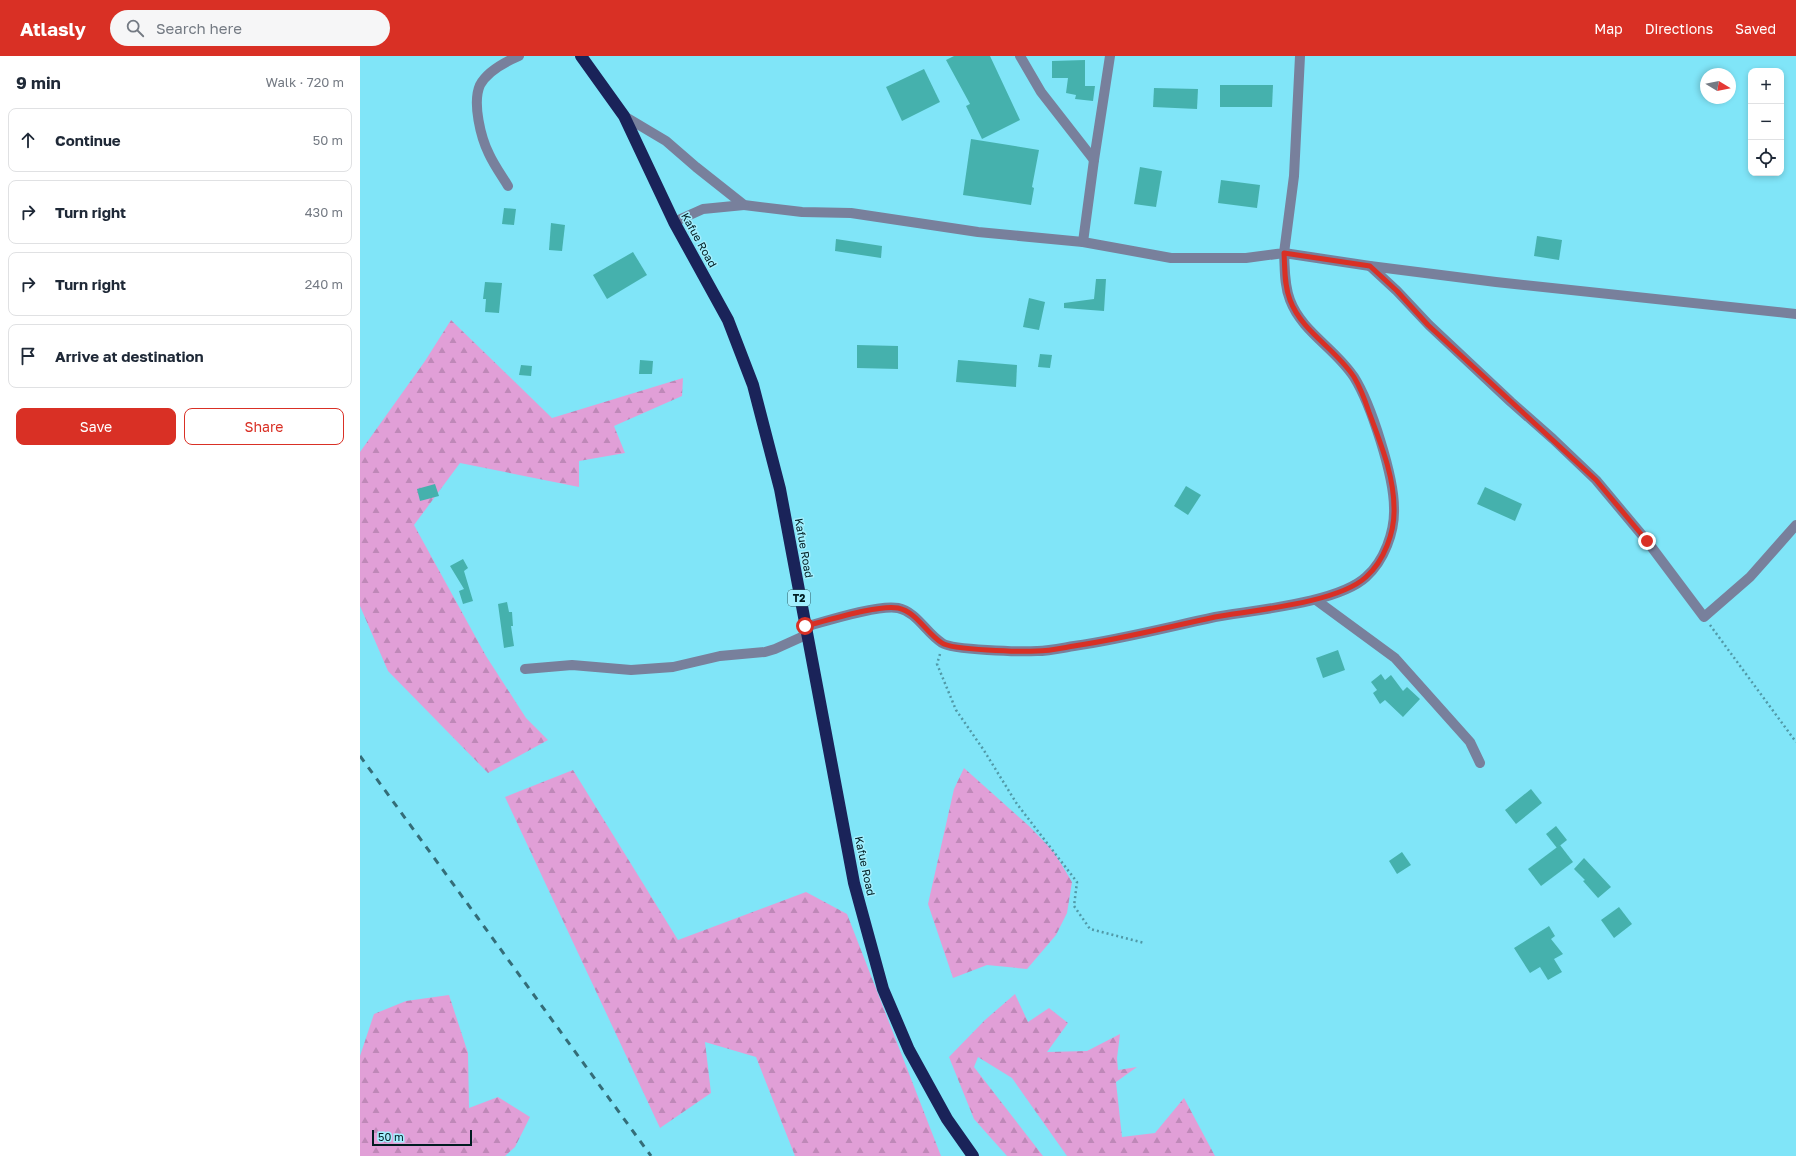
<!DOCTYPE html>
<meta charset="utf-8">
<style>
:root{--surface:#fff;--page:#f6f6f7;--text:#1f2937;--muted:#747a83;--line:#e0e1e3;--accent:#d93025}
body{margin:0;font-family:"Golos Text",sans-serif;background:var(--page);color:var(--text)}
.controls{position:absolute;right:12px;top:12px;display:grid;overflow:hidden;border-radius:8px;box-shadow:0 2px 6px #0003}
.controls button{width:36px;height:36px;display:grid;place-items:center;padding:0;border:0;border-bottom:1px solid var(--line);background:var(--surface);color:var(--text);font:20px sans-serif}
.compass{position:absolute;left:1340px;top:12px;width:36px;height:36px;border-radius:50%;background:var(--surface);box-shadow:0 2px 6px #0003;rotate:100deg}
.scale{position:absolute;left:12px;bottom:10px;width:100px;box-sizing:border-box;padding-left:4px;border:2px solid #001c21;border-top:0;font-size:11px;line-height:14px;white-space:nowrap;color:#001c21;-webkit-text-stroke:3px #a2effe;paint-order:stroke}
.stop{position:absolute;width:12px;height:12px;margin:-9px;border:3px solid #d93025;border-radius:50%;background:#fff}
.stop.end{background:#d93025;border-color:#fff;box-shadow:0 1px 4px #0008}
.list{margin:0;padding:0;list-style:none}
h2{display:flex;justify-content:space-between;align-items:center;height:52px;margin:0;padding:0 16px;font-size:17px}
h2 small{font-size:13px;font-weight:400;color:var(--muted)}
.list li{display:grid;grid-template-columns:26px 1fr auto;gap:12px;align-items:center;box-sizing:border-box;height:64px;margin:0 8px 8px;padding:0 8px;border:1px solid var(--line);border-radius:8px}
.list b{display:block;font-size:15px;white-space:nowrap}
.list em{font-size:13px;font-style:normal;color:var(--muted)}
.actions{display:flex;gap:8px;padding:12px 16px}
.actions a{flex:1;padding:9px 0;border:1px solid var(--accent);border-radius:8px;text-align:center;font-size:14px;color:var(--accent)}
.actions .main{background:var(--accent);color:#fff}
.icon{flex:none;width:22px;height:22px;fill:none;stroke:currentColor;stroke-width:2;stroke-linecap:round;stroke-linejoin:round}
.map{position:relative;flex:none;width:1436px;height:1100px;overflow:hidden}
header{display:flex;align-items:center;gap:24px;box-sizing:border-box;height:56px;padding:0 20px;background:var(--accent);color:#fff}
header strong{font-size:19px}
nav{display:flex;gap:22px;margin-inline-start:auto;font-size:14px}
.search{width:280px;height:36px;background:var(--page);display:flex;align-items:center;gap:10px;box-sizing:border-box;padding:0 14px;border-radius:22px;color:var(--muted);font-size:15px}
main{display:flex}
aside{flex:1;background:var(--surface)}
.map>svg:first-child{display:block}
.forest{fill:url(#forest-firs)}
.building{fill:#45b1ad}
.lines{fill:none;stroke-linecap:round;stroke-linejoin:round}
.path{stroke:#5099a7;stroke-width:2.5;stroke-dasharray:2 3;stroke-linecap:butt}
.minor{stroke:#78809c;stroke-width:10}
.highway{stroke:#1a2359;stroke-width:12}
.rail{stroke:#346d78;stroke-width:3;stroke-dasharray:7 7;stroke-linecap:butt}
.route{stroke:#d93025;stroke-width:5}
.labels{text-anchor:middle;stroke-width:3;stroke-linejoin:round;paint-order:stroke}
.shield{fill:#a2effe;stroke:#315b63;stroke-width:1}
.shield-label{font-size:10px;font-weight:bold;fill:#001c21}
.street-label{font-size:11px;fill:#001c21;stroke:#a2effe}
</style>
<header>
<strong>Atlasly</strong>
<div class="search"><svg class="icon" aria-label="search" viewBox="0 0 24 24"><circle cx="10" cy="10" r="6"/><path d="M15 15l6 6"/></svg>Search here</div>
<nav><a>Map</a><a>Directions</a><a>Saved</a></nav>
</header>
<main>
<aside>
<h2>9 min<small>Walk · 720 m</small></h2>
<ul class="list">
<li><svg class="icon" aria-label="ahead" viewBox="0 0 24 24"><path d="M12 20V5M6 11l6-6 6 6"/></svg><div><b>Continue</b></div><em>50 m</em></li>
<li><svg class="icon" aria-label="right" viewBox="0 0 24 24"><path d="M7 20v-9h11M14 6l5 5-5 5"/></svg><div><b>Turn right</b></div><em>430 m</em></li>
<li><svg class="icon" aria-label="right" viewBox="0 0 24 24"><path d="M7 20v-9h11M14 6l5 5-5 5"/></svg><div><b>Turn right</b></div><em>240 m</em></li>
<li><svg class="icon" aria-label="arrive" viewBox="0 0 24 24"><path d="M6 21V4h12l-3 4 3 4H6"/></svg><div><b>Arrive at destination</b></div></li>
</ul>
<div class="actions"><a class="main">Save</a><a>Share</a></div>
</aside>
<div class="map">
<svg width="1436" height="1100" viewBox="0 0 1436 1100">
<defs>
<pattern id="forest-firs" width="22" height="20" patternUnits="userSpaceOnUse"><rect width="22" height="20" fill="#e19fd7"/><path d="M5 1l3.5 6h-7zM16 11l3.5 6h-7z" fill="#bf88b8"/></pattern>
</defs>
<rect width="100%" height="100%" fill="#80e5f8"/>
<!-- forest -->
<g class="forest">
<polygon points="91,264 192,362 323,322 322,340 254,370 265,397 219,405 219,431 100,407 54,469 126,600 166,662 188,684 128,717 28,615 0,550 0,396 65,305"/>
<polygon points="604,712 669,770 694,796 712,826 707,857 696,879 667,913 627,909 593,922 568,848 594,733"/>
<polygon points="213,714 318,884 446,836 487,858 581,1100 435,1100 396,1001 345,986 351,1037 300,1072 145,741"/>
<polygon points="655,938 668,966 689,952 708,967 687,996 727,995 760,978 757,1002 758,1014 777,1011 756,1026 762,1081 795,1077 824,1042 855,1100 707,1100 652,1022 618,1001 614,1011 683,1100 647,1100 614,1063 589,1001 625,964"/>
<polygon points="89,939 108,997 109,1052 138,1041 170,1061 155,1091 145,1100 0,1100 0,1000 14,958 46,945"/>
</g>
<!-- building -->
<g class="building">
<polygon points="594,0 630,0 660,64 622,83 606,50 610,48 586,4"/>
<polygon points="725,4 725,30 735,30 733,45 715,43 716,39 706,37 708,22 692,22 692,5"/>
<polygon points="564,13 580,46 542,65 526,31"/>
<polygon points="860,29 913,29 912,51 860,51"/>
<polygon points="794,32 838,33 837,53 793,51"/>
<polygon points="611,83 679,94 672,131 674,132 671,149 603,139"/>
<polygon points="780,111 802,115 796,151 774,148"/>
<polygon points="861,124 900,129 897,152 858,147"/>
<polygon points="144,152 156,153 154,169 142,168"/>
<polygon points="191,167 205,169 202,195 189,194"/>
<polygon points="1177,180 1202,184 1199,204 1174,200"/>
<polygon points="476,183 522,190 521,202 475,195"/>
<polygon points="273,196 287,219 247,243 233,219"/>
<polygon points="736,223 746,223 744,255 704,252 704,247 734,243"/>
<polygon points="125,226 142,227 139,257 125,256 126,243 123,243"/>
<polygon points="669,242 685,246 679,274 663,271"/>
<polygon points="497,289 538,290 538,313 497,312"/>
<polygon points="680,298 692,299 690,312 678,311"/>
<polygon points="280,304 293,305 292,318 279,318"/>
<polygon points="598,304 657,309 656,331 596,326"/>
<polygon points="161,309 172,310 171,320 159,319"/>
<polygon points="75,428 79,440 60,445 57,433"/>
<polygon points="826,430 841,439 828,459 814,450"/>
<polygon points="1125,431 1162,448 1155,465 1117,448"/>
<polygon points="103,503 108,512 104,515 113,545 103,548 99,535 104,533 90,510"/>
<polygon points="147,546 149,556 152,556 153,570 151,570 154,590 144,592 138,548"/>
<polygon points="978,594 985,614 963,622 956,602"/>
<polygon points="1021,618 1025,624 1031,619 1043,635 1047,631 1060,643 1043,661 1025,644 1020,648 1013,637 1017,634 1011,626"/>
<polygon points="1171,733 1182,747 1156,768 1145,754"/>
<polygon points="1196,770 1207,784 1197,792 1186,778"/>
<polygon points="1200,789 1213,806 1181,830 1168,813"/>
<polygon points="1042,796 1051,809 1037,818 1029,805"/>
<polygon points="1224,802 1251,831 1238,842 1223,825 1225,824 1214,813"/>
<polygon points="1259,851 1272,868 1254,882 1241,864"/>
<polygon points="1189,870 1195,880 1191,883 1203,898 1194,903 1202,916 1188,924 1180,911 1170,917 1154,892"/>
</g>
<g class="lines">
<!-- path -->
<g class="path">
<polyline points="1350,569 1436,686"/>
<polyline points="580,598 577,608 596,654 623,693 657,748 717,826 714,850 730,873 784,887"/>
</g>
<!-- minor -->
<g class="minor">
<polyline points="660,0 681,36 734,104"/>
<polyline points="264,60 306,85 336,111 384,149 442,156 491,157 618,176 723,186 811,202 886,202 924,197 934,120 940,0"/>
<path d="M148,130C142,120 134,109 129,98C121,82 112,47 120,29C127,16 145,6 159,0"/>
<polyline points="314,166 343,153 384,149"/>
<polyline points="723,186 734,104 750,0"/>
<polyline points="1010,210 1037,235 1069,269 1151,346 1193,383 1236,424 1287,485 1344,561 1390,521 1436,469"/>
<polyline points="956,544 1035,602 1110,686 1120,707"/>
<path d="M445,571C466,565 519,548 538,552C557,556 566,577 582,587C592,594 661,596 677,595C689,595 702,592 714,590C762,583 808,571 855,561C894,554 978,547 1006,521C1024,505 1035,476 1034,452C1034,420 1011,348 994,321C975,292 942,276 930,244C924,229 925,212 924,197L1010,210L1136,226L1436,258"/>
<polyline points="165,613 212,609 271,614 313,611 360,600 405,596 415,593 446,579"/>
</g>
<!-- highway -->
<polyline class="highway" points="221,0 264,60 314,166 368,264 393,329 420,433 494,827 523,933 549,994 587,1063 613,1100"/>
<!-- rail -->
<polyline class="rail" points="0,700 291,1100"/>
</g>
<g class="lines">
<!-- route -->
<path class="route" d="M445,570C466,565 519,548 538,552C557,556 566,577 582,587C592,594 661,596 677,595C689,595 702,592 714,590C762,583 808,571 855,561C894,554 978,547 1006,521C1024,505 1035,476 1034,452C1034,419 1020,386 1009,356C1005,344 1000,331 994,321C975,292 942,276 930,244C924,229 925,212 924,197L1010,210L1037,235L1068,269L1236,424L1287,485"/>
</g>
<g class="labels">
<!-- shield labels -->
<rect class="shield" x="428" y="534" width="22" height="16" rx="3"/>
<g class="shield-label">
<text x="439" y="546">T2</text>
</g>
<!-- street labels -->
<g class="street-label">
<text transform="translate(339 184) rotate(61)" y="4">Kafue Road</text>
<text transform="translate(444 492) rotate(80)" y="4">Kafue Road</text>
<text transform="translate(505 810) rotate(78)" y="4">Kafue Road</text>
</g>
</g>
</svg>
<div class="controls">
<button>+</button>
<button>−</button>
<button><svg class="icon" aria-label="locate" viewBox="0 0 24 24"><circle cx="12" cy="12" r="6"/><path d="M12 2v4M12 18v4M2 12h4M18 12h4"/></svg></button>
</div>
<svg class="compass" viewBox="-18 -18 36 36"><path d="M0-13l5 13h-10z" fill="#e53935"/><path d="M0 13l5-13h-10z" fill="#747a83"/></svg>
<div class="scale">50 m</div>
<div class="stop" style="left:445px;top:570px"></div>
<div class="stop end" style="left:1287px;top:485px"></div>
</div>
</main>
